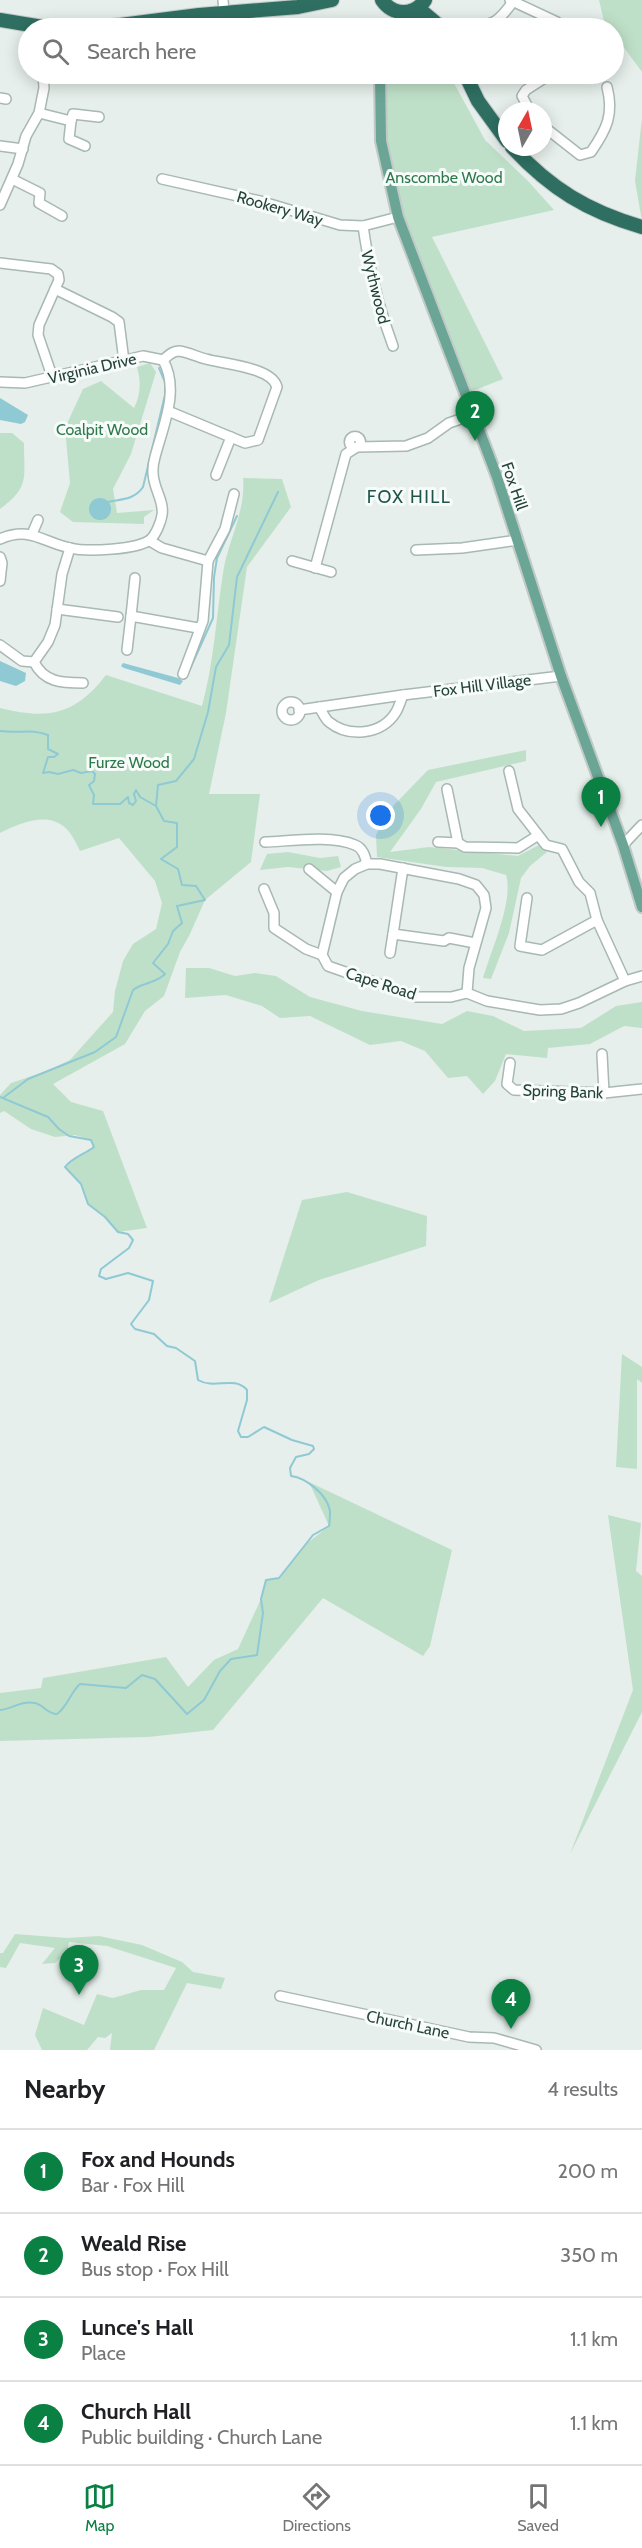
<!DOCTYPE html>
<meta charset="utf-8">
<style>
:root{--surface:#fff;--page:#f2f2f2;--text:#202124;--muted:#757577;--line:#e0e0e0;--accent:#0b8043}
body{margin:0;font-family:Cabin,sans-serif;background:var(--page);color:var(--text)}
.compass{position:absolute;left:498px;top:102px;width:54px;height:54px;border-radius:50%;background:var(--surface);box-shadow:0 3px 15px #0003;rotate:9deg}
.you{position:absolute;left:381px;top:816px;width:21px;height:21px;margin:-15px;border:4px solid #fff;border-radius:50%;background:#1a73e8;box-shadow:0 0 0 9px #1a73e833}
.badge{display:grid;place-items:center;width:39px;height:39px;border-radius:50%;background:var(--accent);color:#fff;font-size:20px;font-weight:700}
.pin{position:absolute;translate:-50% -50px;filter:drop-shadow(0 2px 3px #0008)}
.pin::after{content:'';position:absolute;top:32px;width:21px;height:18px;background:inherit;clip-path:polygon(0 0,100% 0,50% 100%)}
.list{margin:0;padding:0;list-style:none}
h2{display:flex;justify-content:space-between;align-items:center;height:78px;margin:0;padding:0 24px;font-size:26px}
h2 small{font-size:20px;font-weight:400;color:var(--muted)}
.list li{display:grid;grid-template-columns:39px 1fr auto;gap:18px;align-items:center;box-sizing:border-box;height:84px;padding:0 24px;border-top:2px solid var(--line)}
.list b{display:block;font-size:22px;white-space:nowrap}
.list p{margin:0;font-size:20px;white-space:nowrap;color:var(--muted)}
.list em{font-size:20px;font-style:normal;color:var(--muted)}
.icon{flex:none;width:33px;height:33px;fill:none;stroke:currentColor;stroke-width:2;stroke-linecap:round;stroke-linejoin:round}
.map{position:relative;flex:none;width:642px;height:2050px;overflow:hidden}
.search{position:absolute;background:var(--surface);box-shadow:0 3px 15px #0003;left:18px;right:18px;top:18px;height:66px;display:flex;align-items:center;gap:15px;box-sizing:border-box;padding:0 21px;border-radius:33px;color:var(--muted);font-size:22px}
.sheet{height:414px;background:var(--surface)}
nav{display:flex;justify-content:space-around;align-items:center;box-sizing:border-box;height:84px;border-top:2px solid var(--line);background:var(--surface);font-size:16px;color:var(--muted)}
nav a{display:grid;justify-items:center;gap:3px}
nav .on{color:var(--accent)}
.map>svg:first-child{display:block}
.green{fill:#bfe0c8}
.water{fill:#8ec9d4}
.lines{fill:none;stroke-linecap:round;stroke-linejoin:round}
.stream{stroke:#8ec9d4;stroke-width:2}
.minor-casing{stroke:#a8b8b2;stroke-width:12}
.major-casing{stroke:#c2cac8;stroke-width:14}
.highway-casing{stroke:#c2cac8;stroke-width:16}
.minor{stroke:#fff;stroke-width:9}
.major{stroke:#6aa596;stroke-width:10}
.highway{stroke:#2f6f62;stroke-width:14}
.labels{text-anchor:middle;stroke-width:6;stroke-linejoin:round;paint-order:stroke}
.park-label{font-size:16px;fill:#2d7a4b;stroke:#f7fbf9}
.street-label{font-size:16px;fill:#24423a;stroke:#f7fbf9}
.neighbourhood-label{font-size:18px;letter-spacing:1.5px;fill:#1f5548;stroke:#f7fbf9}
</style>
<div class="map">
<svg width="642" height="2050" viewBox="0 0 642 2050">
<rect width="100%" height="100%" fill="#e6efeb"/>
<!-- green -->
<g class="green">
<polygon points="599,0 642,0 642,72 614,34 614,28 609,28 604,21"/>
<polygon points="385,74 449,74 485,140 528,181 554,210 432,237 503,379 465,394 398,217 379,100"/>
<polygon points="642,118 642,221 635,181"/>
<path d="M150,363L156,372L131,454L113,489L117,513L154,510L144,517V524L73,522L60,512L70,483L65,428L83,389L101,381L134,408C141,394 141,382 137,367Z"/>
<path d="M0,433H12L24,443C24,478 30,487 0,509Z"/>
<path d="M243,478L282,479L291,507L247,567L226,713L209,794H260L251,862L205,900L190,934L180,952L164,996L145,1011L125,1044L53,1084L71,1102L103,1111L147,1228L118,1232L105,1217L88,1204L81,1184L65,1167C71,1158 85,1154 94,1147L91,1140L75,1135L55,1137L31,1129L4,1111L0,1113V1095L11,1083L47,1071L70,1060L113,1012L115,991L123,961L133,944L156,929L162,903L155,881L119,838L80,851C75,841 70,829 60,824C43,813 16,825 0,833V708C49,720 75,715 106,675L202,706C214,662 216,618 223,573C228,540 246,512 243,478Z"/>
<path d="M526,750V761L436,782L421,809L390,852L429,847L518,856L539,845L547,852L530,866L521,878L509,933L491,979L483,978C491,951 514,900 506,875L482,868L446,867L377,857L376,835L385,819L394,805L428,770Z"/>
<polygon points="288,852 320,858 338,856 341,867 327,871 288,867 260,870 267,854"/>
<polygon points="186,968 209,968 235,976 255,973 276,976 310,997 362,1011 442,1024 467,1011 493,1016 524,1031 581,1028 616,1006 642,1002 642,1028 624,1026 590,1044 548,1048 547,1058 506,1054 495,1081 483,1094 467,1076 448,1078 425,1051 401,1041 370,1045 310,1016 280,1018 262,1006 226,995 185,998"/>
<polygon points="347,1192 427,1216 426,1246 319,1280 269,1303 302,1200"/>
<polygon points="622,1354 642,1367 642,1383 637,1379 637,1469 616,1467"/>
<polygon points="309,1482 452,1550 430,1646 423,1656 323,1598 213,1730 148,1737 0,1741 0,1693 41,1688 43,1678 166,1657 188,1687 214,1660 238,1649 261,1599 266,1580 279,1578 306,1544 329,1526"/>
<polygon points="608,1515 641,1523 636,1571 642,1576 642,1712 570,1854 633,1690"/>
<polygon points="15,1934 67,1938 99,1936 142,1945 182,1962 193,1972 225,1978 221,1989 187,1983 154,2050 110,2050 112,2033 105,2038 98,2037 87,2050 42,2050 35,2035 43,2008 84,2025 97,1994 113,1998 141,1990 164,1990 176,1968 107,1946 69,1942 67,1952 55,1963 42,1964 55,1948 20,1943 6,1968 0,1967 0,1953 3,1953"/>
</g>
<!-- water -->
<g class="water">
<polygon points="0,398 28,415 25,422 21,424 0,420"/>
<circle cx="100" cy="509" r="11"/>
<polygon points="0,661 26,673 25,681 16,686 0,681"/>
<polygon points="123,663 178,678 183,681 180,685 124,668 121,666"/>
</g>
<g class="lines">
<!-- stream -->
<g class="stream">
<path d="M108,502C122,499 134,500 143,487L165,395V382L159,368"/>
<polyline points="190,669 213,618 214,577 217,558 237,516"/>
<path d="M0,731C18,734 31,728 48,735V749L58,754L54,757H48L43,773L49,772L58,774L73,770L81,773L92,771L95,774L94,781L89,785L94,795L93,804H120L128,797L129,803L133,805L136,801L134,794L136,790L140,797L156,806L164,821L177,823V847L161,859L178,869L182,885L196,886L205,900L177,906L182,923L173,931L168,944L153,963L165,974C155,984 143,982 133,990L116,1037L95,1052L28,1079L3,1098"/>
<polyline points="156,806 158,785 176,781 194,759 208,712 216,667 229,645 237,577 278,492"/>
<path d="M0,1097L48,1117L59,1129L69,1136L91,1140L94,1147C85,1154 71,1158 65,1167L81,1184L88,1204L105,1217L118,1232L128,1234L133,1240L129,1248L101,1269L99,1276L106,1279L128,1273L153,1281L149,1300L131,1324L135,1329L154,1334L167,1346L176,1348L195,1361L198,1380C215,1390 234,1375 247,1390V1400L238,1431L241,1437H248L264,1427L292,1440L313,1446L314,1449L309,1454L296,1457L290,1468L291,1476C306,1478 327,1494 330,1511C330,1515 330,1521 329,1526L313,1535L279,1578L266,1580L261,1599L263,1613L257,1655L231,1659L220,1671L204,1700L187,1714L155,1679L142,1675L126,1688L80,1684C70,1693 68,1706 57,1714C47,1714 44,1705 35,1703C21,1700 13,1709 0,1710"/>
</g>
<defs>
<g id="minor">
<polyline points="223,0 224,13"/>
<polyline points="510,0 557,22 564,28"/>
<path d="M475,26C494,26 501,18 512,3"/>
<polyline points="0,98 6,99"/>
<polyline points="530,111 522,96 526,90 551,74"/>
<polyline points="39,113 71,121 69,139 85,146"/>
<polyline points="71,121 73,114 99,117"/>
<path d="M543,126L580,155L591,152C607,129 614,114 607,87"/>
<polyline points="0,146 23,149"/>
<polyline points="12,179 40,193 39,203 62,216"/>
<polyline points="162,179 260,201 340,225 363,226 398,217"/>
<polyline points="0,205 18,164 26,136 39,113 44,88 43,74"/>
<path d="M363,226C369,268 378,306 393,346"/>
<polyline points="0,263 51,269 58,274 59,280 39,325 38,335 52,376"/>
<polyline points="55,289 112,317 119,322 124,361"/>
<path d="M163,360C168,356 172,351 179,351C188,352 197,357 206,359C223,364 272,367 277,387L258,440L245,443L168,411"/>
<path d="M0,382L25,383L143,356L163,360C180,390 163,426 155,457C147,484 165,497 162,515C161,522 156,534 151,539C139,550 86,552 70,548C42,542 30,526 0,539"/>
<circle cx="355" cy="442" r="5.5"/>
<polyline points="216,475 231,437"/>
<polyline points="32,534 38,520"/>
<polyline points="150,541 162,548 208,561"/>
<polyline points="416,550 462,548 518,540"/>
<polyline points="0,557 2,563 0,581"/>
<polyline points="292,561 331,572"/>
<polyline points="315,568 346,454 357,447 406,446 428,438 449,423 472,415"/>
<polyline points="57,609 118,617"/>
<polyline points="131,616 135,578"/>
<polyline points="0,645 22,661 34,662 48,642 55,625 62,574 70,548"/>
<polyline points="127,650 131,616 198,628"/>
<path d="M34,662C44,682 61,683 83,683"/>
<polyline points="183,674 203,621 208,561 225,529 234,494"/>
<circle cx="291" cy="711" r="9"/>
<path d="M319,707C322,711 325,719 329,722C349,738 382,735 396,712C399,707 401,700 403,695"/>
<polyline points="299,710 403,695 561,676"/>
<polyline points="509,771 518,809 546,845 562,849 579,882 590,893 597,920 625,981"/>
<polyline points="447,789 458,843"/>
<path d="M265,842C291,841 331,835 355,845C363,848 365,856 367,864"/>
<polyline points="438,842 458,843 465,847 518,848 537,836"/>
<polyline points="623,845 642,825"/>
<polyline points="403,868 393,934 444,941 449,938 475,943"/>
<polyline points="309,869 337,892"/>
<polyline points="264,889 274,913 274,928 306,949 322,955 328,966 416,997 451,997 467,993 487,1001 540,1010 561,1009 579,1003 625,981 642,976"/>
<polyline points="527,898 520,946 542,950 597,920"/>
<polyline points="390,953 393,934"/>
<polyline points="322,955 337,892 344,878 355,869 367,864 380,864 459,879 476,885 484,895 486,908 469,968 467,993"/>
<polyline points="602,1054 604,1093"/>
<polyline points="510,1063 507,1084 514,1090 604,1093 642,1089"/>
<polyline points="280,1996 469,2037 494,2038 536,2050"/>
</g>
<g id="major">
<polyline points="391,28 405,13"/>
<polyline points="380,74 381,141 398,217 497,477 561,676 623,845 642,907"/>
</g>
<g id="highway">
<path d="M382,0C393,16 414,16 425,0"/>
<polyline points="411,11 423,12 442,28"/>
<polyline points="0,20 49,28"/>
<polyline points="97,28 199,15 298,7 332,0"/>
<polyline points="465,74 478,101 507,141"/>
<path d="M512,147C551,189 587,211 642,227"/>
</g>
</defs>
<!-- minor casing -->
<use href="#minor" class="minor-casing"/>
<!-- major casing -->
<use href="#major" class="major-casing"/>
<!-- highway casing -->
<use href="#highway" class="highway-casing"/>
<!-- minor -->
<use href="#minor" class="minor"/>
<!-- major -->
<use href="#major" class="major"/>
<!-- highway -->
<use href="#highway" class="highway"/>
</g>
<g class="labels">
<!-- park labels -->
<g class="park-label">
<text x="444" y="183">Anscombe Wood</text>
<text x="102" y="435">Coalpit Wood</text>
<text x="129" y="768">Furze Wood</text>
</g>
<!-- street labels -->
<g class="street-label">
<text transform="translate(280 208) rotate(16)" y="6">Rookery Way</text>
<text transform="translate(376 287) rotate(76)" y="6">Wythwood</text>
<text transform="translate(92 368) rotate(-13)" y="6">Virginia Drive</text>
<text transform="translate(515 486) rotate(71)" y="6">Fox Hill</text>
<text transform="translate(482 685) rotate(-7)" y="6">Fox Hill Village</text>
<text transform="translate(381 983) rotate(18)" y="6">Cape Road</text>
<text transform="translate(563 1091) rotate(2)" y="6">Spring Bank</text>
<text transform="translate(408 2024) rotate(12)" y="6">Church Lane</text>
</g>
<!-- neighbourhood labels -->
<g class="neighbourhood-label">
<text x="409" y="503">FOX HILL</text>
</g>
</g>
</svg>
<svg class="compass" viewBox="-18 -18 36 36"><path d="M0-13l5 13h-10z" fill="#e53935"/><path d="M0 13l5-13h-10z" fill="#757577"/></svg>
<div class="you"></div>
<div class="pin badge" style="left:601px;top:827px">1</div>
<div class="pin badge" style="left:475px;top:441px">2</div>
<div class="pin badge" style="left:79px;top:1995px">3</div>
<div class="pin badge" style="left:511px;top:2029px">4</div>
<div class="search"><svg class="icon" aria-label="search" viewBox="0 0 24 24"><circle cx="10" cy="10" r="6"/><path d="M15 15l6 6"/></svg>Search here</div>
</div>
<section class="sheet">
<h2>Nearby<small>4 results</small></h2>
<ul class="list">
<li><span class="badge">1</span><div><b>Fox and Hounds</b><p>Bar · Fox Hill</p></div><em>200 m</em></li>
<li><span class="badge">2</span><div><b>Weald Rise</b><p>Bus stop · Fox Hill</p></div><em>350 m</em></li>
<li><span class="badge">3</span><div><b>Lunce's Hall</b><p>Place</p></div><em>1.1 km</em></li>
<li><span class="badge">4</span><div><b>Church Hall</b><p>Public building · Church Lane</p></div><em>1.1 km</em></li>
</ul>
</section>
<nav>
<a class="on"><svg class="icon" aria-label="map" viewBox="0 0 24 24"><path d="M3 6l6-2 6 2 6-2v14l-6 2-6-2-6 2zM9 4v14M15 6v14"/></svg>Map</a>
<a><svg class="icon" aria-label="directions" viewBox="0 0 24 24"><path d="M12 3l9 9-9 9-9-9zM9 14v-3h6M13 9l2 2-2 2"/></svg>Directions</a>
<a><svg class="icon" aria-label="saved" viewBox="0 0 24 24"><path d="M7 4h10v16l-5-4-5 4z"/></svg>Saved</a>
</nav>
